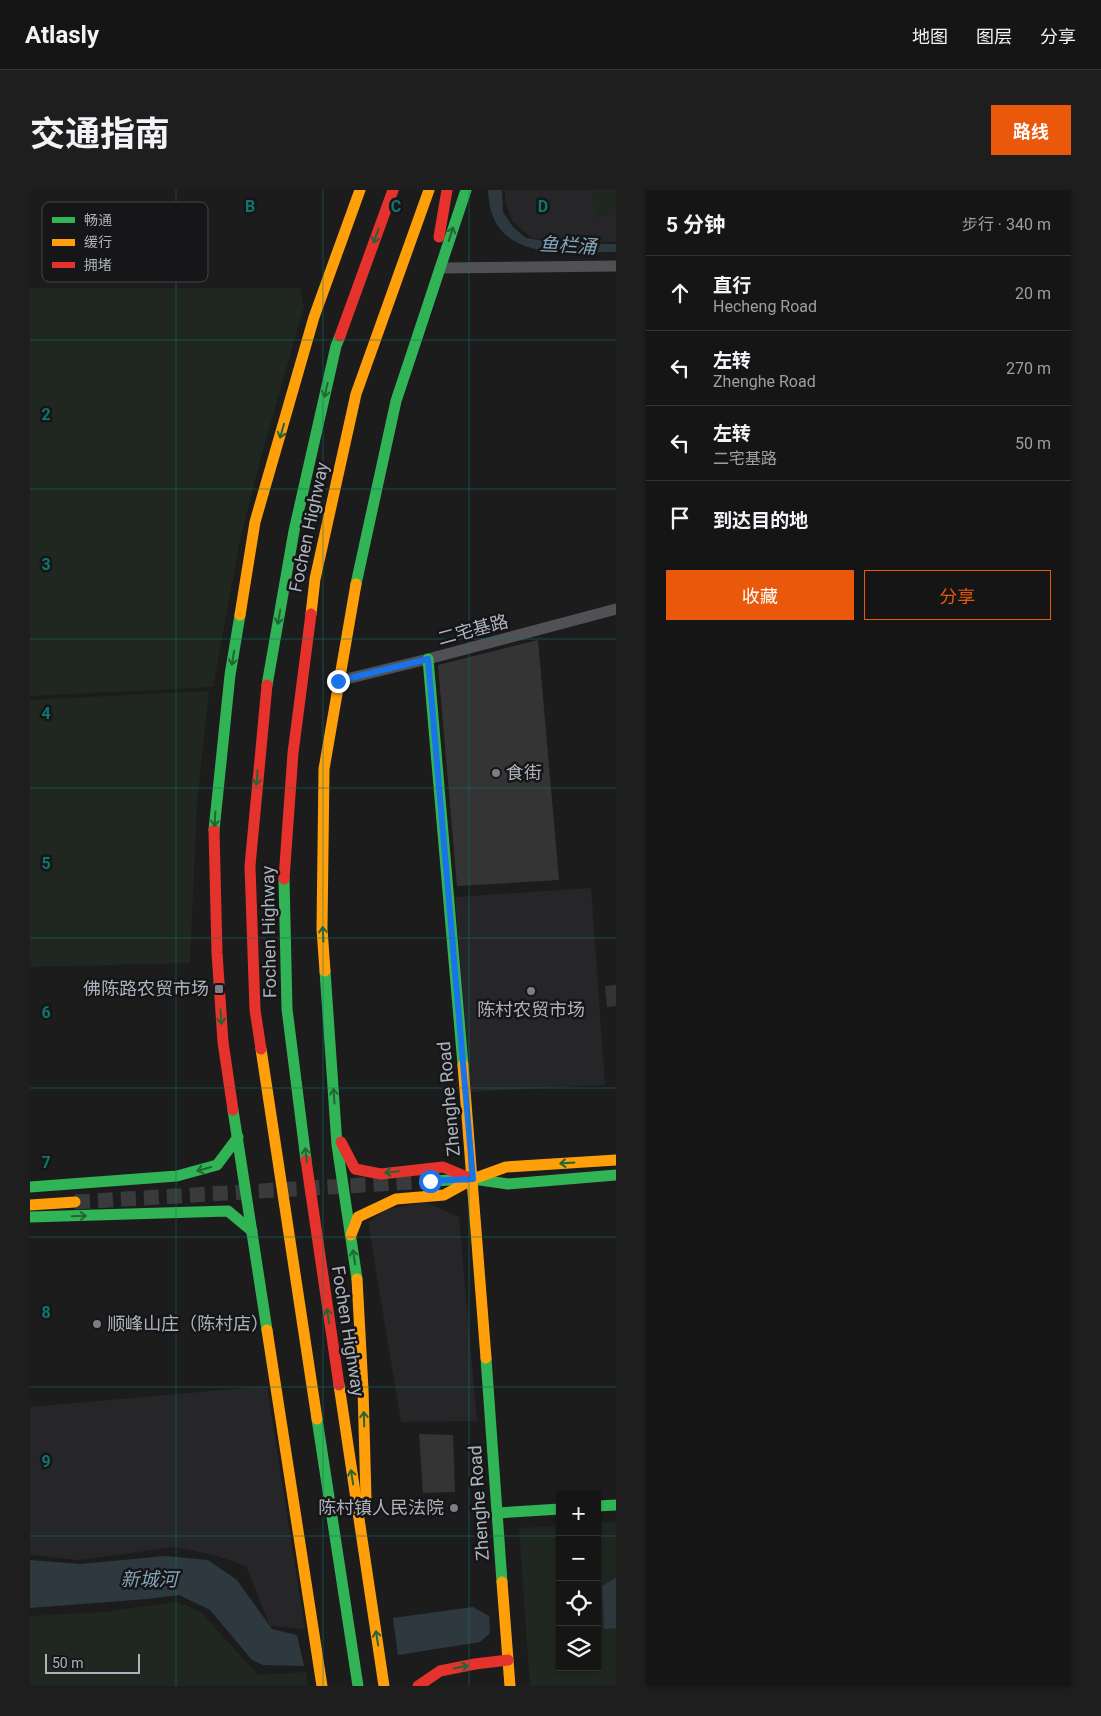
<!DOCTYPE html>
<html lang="zh">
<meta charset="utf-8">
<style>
:root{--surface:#151515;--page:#1e1e1e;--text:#f1f3f6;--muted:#9d9fa0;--line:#343434;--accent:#ea580c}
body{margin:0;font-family:Roboto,"Noto Sans SC",sans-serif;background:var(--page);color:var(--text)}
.controls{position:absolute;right:15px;bottom:15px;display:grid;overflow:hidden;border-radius:0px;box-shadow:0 1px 4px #0004}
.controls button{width:45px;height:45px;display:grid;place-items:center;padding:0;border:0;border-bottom:1px solid var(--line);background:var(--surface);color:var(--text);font:25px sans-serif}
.scale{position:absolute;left:15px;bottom:12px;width:95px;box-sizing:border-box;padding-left:5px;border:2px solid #adb3bd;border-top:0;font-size:14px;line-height:18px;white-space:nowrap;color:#adb3bd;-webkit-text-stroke:4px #161618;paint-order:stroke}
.stop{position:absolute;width:15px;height:15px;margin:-11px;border:4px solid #1a73e8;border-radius:50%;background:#fff}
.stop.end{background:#1a73e8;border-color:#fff;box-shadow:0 1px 5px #0008}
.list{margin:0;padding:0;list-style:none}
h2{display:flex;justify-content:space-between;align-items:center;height:65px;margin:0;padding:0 20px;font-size:21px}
h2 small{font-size:16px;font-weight:400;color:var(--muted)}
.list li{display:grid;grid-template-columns:32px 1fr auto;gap:15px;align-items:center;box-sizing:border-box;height:75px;padding:0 20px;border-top:1px solid var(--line)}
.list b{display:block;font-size:19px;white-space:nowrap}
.list p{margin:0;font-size:16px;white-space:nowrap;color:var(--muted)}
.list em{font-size:16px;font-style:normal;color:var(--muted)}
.actions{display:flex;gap:10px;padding:15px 20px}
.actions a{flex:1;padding:11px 0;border:1px solid var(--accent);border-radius:0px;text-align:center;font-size:18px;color:var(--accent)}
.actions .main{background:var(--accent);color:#fff}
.icon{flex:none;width:28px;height:28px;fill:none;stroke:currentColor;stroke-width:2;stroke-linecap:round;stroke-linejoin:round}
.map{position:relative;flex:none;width:586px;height:1496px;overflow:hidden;border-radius:0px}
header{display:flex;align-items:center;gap:30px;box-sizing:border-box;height:70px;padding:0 25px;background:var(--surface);border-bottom:1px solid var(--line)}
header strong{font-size:24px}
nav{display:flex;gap:28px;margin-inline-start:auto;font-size:18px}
.intro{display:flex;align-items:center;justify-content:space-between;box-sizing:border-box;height:120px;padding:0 30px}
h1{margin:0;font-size:35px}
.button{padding:12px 22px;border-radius:0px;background:var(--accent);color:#fff;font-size:18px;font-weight:700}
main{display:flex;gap:30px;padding:0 30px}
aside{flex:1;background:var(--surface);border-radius:0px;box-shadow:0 1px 4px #0004}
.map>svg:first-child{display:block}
.built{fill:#262629}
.green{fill:#1f2720}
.water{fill:#2d393f}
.building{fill:#343434}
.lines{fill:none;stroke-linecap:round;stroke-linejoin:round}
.secondary-tunnel{stroke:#393a3c;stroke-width:15;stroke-dasharray:15 8;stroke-linecap:butt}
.street{stroke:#505155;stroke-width:11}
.fast{stroke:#30b455;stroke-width:11}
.slow{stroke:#ff9f0a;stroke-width:11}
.jam{stroke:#e5322d;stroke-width:11}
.oneway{stroke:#236536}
.route{stroke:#1a73e8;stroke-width:6}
.grid{fill:none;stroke:#0f766e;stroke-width:1;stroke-opacity:0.55}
.poi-dot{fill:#7a7e85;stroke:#161618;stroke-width:2}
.labels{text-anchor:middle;stroke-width:5;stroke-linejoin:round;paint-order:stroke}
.street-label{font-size:18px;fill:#adb3bd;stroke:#161618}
.poi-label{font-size:18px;fill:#adb3bd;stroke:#161618;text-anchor:start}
.water-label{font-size:19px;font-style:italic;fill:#82a4ba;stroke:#161618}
.key{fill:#161618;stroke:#43454a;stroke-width:1}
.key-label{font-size:14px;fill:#adb3bd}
.grid-label{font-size:16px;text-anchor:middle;font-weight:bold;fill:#0f766e;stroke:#161618;stroke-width:5;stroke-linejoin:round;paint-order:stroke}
</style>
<header>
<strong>Atlasly</strong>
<nav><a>地图</a><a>图层</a><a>分享</a></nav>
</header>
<div class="intro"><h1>交通指南</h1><a class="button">路线</a></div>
<main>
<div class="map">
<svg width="586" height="1496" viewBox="0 0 586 1496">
<rect width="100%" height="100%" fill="#1c1c1c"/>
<!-- built -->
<g class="built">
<polygon points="475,0 586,0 586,52 530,52 502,48 482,31 475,11"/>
<polygon points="561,698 575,895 441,902 425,707"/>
<polygon points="395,1012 429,1027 447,1231 371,1232 338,1032 355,1020"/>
<polygon points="237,1196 275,1439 240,1436 216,1376 187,1366 145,1357 48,1370 0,1365 0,1217"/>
</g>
<!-- green -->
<g class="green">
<polygon points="561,0 586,0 586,24 567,28"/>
<polygon points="0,98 270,98 274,116 232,264 211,345 183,497 0,506"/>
<polygon points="179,501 167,613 160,773 0,777 0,510"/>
<polygon points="586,1332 586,1496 500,1496 489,1338 530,1336 530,1477 567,1477 567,1333"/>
<polygon points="147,1412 170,1421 228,1485 276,1482 278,1496 0,1496 0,1426 73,1422"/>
</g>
<!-- water -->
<g class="water">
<path d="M458,0H472L473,22L483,37L496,48L535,54H586V62C534,62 460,73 458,0Z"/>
<polygon points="135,1366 178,1370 207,1390 242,1439 267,1445 274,1476 233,1475 222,1470 180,1420 149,1405 117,1409 0,1418 0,1370 50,1374"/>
<polygon points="586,1388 586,1438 574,1439 572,1396"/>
<polygon points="443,1417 459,1426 460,1443 450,1452 368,1465 363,1428"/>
</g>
<!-- building -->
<g class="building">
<polygon points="508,450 529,690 427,696 408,475"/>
<polygon points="586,795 586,816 577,817 575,796"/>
<polygon points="389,1244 423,1245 425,1302 393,1303"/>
</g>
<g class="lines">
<!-- secondary-tunnel -->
<polyline class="secondary-tunnel" points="45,1012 400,991"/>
<!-- street -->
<g class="street">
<polyline points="410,78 586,76"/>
<polyline points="308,491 398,469 586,419"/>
</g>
<!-- fast -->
<g class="fast">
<polyline points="326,394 366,211 436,0"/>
<polyline points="398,469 433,875"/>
<polyline points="237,495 264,341 306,156 310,146"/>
<polyline points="184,640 200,485 210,425"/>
<polyline points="254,689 257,819 276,970"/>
<polyline points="295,781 307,955 327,1089"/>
<polyline points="203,920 237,1140"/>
<polyline points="400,991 443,989 478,994 586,985"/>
<polyline points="0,997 147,986 187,975 208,947"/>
<polyline points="0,1027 198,1021 222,1041"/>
<polyline points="456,1168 472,1392"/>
<polyline points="287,1229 328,1496"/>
<polyline points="567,1316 586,1315"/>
<polyline points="467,1323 530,1319"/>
</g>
<!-- slow -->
<g class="slow">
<polyline points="281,424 285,389 326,204 399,0"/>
<polyline points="210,425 225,332 284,127 330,0"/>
<polyline points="295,781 292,739 294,579 326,394"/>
<polyline points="231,859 287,1229"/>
<polyline points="433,875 456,1168"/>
<polyline points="0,1015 45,1012"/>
<polyline points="321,1045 328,1027 366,1009 414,1005 443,989 476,977 586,970"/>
<polyline points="327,1089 333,1199 336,1308"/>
<polyline points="237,1140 292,1496"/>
<polyline points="309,1195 354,1496"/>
<polyline points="472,1392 480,1496"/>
</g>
<!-- jam -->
<g class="jam">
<polyline points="409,47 417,0"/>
<polyline points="310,146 363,0"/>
<polyline points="184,640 187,763 193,852 203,920"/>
<polyline points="254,689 263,563 281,424"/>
<polyline points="231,859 225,820 220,676 237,495"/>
<polyline points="311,952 325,979 351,984 413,977 437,987"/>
<polyline points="276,970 309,1195"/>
<polyline points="388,1496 410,1481 445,1474 478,1470"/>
</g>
</g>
<!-- one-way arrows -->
<defs><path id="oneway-shaft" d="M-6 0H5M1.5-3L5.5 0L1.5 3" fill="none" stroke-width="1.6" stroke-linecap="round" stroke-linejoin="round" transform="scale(1.25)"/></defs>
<g class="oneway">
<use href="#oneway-shaft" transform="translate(421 44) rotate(-72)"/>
<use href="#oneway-shaft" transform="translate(346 46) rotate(110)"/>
<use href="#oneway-shaft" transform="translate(296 200) rotate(103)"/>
<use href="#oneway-shaft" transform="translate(252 241) rotate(106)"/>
<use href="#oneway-shaft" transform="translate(249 427) rotate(100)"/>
<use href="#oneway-shaft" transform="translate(203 468) rotate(99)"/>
<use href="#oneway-shaft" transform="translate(227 588) rotate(95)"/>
<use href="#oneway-shaft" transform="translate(185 629) rotate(93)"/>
<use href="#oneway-shaft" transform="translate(293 744) rotate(-93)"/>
<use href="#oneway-shaft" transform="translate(191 827) rotate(86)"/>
<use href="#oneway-shaft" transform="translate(304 906) rotate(-94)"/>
<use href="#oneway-shaft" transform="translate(276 965) rotate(-97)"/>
<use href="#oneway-shaft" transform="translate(537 973) rotate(176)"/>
<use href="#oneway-shaft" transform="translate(174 979) rotate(164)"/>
<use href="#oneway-shaft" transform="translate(362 982) rotate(174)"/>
<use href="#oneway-shaft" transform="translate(49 1026) rotate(-2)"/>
<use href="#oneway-shaft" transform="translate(324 1067) rotate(-99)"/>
<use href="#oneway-shaft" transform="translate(298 1126) rotate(-99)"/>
<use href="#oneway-shaft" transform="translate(334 1229) rotate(-92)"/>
<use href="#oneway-shaft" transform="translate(322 1287) rotate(-99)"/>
<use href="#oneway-shaft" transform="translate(347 1448) rotate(-99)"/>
<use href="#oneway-shaft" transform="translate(431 1477) rotate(-12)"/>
</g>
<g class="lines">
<!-- route -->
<polyline class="route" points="308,491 398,469 443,989 400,991"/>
</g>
<!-- grid -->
<path class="grid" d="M146,0V1496M293,0V1496M439,0V1496M0,150H586M0,299H586M0,449H586M0,598H586M0,748H586M0,898H586M0,1047H586M0,1197H586M0,1346H530M567,1346H586"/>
<!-- markers -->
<g class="poi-dot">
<circle cx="466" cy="583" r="5"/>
<rect x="184" y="794" width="10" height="10" rx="2.5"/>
<circle cx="501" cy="801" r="5"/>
<circle cx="67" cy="1134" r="5"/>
<circle cx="424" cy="1318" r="5"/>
</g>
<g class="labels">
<!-- street labels -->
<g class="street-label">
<text transform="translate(279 337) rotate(-78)" y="6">Fochen Highway</text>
<text transform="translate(443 440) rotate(-15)" y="6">二宅基路</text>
<text transform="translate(239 742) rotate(-91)" y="6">Fochen Highway</text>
<text transform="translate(419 909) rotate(-95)" y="6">Zhenghe Road</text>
<text transform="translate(318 1141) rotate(81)" y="6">Fochen Highway</text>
<text transform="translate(449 1313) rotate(-94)" y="6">Zhenghe Road</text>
</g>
<!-- poi labels -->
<g class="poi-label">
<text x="476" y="589">食街</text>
<text x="179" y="805" text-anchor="end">佛陈路农贸市场</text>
<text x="501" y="826" text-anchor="middle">陈村农贸市场</text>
<text x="77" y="1140">顺峰山庄（陈村店）</text>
<text x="414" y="1324" text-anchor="end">陈村镇人民法院</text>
</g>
<!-- water labels -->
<g class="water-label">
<text transform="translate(538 55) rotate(3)" y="7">鱼栏涌</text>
<text x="119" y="1396">新城河</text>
</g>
</g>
<!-- legend -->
<rect x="12" y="12" width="166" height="80" rx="8" class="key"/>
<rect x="22" y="27" width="23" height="6" fill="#30b455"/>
<rect x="22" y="49" width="23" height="7" fill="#ff9f0a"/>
<rect x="22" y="72" width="23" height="6" fill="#e5322d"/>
<g class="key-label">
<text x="54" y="35">畅通</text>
<text x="54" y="57">缓行</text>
<text x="54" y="80">拥堵</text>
</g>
<g class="grid-label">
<text x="220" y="22">B</text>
<text x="366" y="22">C</text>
<text x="513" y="22">D</text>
<text x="16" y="230">2</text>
<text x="16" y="380">3</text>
<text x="16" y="529">4</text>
<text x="16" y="679">5</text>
<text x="16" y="828">6</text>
<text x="16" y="978">7</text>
<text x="16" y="1128">8</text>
<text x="16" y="1277">9</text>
</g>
</svg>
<div class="controls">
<button>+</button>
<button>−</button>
<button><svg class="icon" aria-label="locate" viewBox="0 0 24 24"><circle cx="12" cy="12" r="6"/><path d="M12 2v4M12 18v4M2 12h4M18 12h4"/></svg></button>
<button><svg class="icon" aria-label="layers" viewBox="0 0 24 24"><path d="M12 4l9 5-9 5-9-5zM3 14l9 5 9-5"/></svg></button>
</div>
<div class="scale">50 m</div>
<div class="stop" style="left:400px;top:991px"></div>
<div class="stop end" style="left:308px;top:491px"></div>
</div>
<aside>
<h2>5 分钟<small>步行 · 340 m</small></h2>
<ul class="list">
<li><svg class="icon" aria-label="ahead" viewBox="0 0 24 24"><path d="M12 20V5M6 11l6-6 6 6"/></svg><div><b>直行</b><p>Hecheng Road</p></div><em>20 m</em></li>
<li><svg class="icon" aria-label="left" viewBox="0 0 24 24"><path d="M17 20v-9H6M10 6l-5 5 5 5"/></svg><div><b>左转</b><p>Zhenghe Road</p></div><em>270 m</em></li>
<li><svg class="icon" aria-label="left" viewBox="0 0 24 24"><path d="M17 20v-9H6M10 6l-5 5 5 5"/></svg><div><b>左转</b><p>二宅基路</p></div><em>50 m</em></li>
<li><svg class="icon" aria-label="arrive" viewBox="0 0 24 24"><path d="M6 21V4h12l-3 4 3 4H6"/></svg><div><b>到达目的地</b></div></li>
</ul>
<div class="actions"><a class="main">收藏</a><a>分享</a></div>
</aside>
</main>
